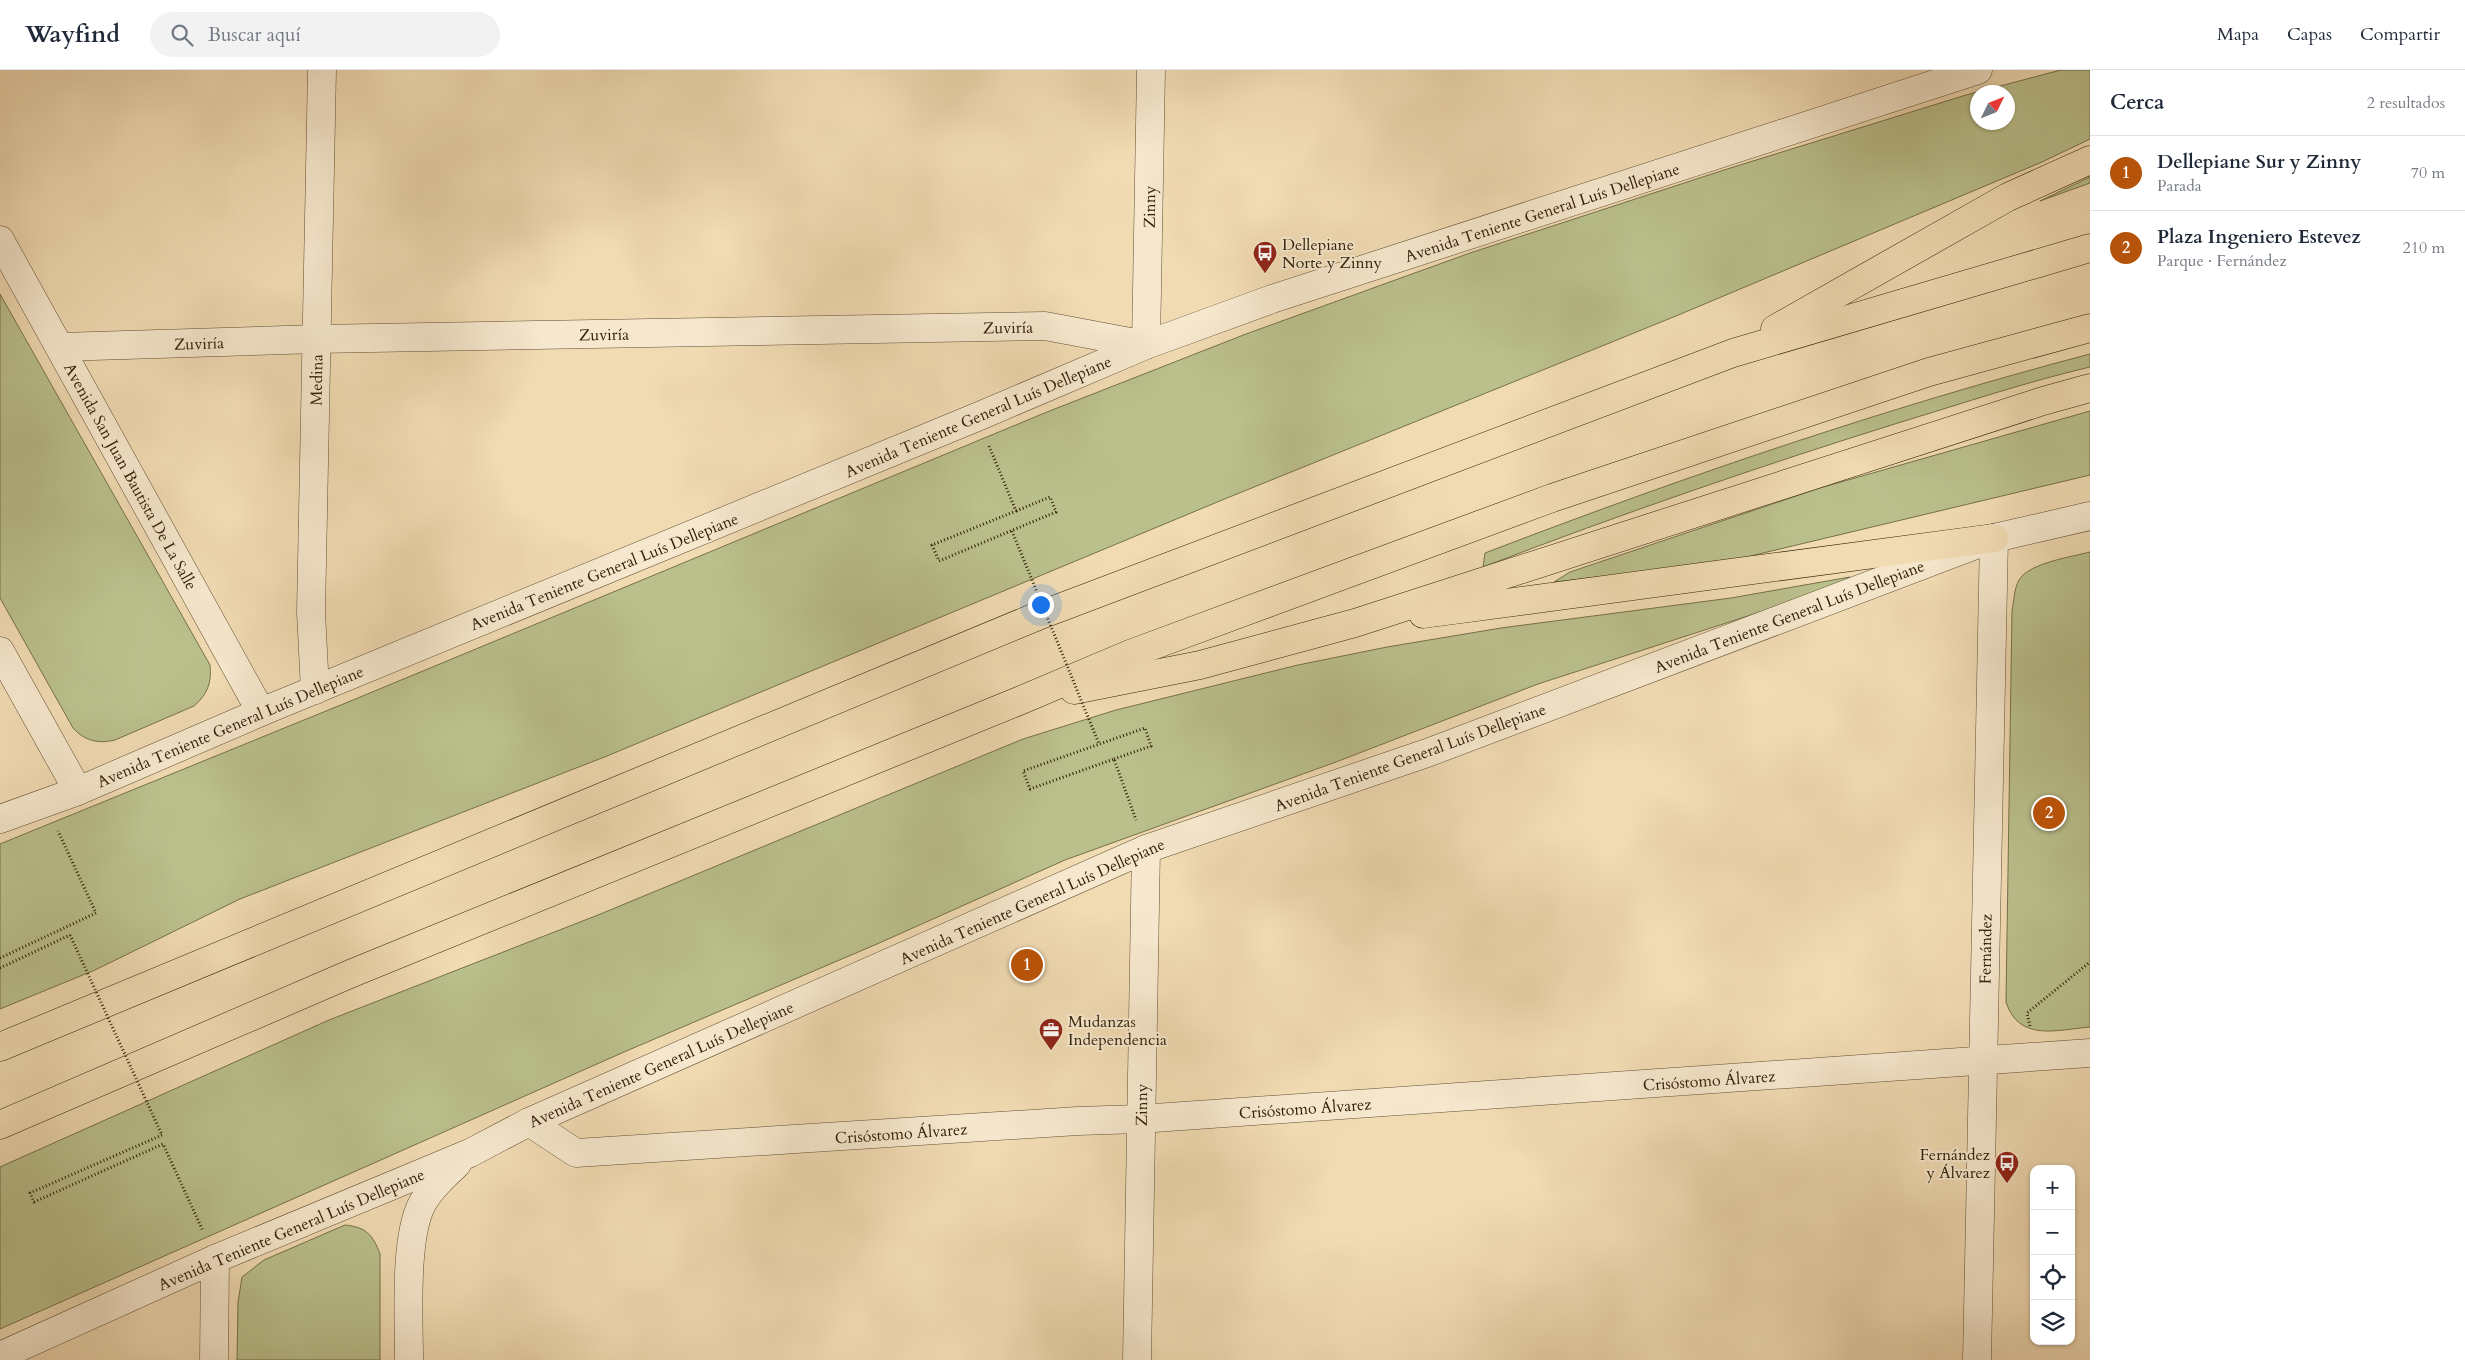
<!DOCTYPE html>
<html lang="es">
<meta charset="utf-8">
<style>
:root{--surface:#fff;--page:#f2f2f3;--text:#1f2937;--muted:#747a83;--line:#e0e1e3;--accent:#b45309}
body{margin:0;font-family:Cardo,serif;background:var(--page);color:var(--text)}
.controls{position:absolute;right:15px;bottom:15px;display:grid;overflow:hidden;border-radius:10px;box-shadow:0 1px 4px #0004}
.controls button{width:45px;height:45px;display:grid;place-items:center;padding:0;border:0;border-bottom:1px solid var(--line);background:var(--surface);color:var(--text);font:25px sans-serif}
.compass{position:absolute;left:1970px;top:15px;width:45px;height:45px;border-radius:50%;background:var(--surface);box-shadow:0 1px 4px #0004;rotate:47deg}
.you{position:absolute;left:1040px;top:534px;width:18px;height:18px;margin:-12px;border:4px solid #fff;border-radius:50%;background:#1a73e8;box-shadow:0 0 0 8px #1a73e833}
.badge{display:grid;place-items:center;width:32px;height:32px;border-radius:50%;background:var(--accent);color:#fff;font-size:16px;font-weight:700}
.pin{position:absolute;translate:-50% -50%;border:2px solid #fff;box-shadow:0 1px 5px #0006}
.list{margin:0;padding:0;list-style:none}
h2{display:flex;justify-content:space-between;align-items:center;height:65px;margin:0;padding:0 20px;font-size:21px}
h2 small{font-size:16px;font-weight:400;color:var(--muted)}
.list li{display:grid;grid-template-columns:32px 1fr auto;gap:15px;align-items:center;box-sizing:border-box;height:75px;padding:0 20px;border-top:1px solid var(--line)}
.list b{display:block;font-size:19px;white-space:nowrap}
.list p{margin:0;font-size:16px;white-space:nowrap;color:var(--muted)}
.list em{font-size:16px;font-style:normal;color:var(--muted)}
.icon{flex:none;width:28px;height:28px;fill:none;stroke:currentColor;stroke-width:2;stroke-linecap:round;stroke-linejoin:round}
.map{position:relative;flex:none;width:2090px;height:1290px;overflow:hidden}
header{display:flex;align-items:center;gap:30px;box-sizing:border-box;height:70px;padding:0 25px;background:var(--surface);border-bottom:1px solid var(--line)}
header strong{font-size:24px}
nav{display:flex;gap:28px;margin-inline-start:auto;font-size:18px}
.search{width:350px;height:45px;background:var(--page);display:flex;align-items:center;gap:12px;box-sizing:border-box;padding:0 18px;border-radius:28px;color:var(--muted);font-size:19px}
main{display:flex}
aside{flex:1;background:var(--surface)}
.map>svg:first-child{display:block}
.green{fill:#bac08c;stroke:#76704a;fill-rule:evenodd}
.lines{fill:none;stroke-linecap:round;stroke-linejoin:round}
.minor-casing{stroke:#614f33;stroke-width:29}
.tertiary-casing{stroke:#614f33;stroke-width:29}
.motorway-casing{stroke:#312008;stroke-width:29}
.path{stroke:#312008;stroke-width:3;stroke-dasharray:1 2.5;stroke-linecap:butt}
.minor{stroke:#f6e8ce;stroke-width:28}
.tertiary{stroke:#f6e8ce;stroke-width:28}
.motorway{stroke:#f1dbb3;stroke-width:28}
.path-bridge{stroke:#312008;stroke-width:3;stroke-dasharray:1 2.5;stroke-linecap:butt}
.labels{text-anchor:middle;stroke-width:4;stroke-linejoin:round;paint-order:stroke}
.street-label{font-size:16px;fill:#312008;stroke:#f6e8ce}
.poi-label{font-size:16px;fill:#312008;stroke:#f6e8ce;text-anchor:start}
</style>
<header>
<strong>Wayfind</strong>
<div class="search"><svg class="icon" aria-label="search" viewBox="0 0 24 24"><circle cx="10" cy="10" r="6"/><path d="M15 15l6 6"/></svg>Buscar aquí</div>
<nav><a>Mapa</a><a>Capas</a><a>Compartir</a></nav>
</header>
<main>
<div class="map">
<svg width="2090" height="1290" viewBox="0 0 2090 1290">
<rect width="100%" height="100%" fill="#f1dbb3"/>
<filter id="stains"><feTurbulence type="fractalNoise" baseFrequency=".004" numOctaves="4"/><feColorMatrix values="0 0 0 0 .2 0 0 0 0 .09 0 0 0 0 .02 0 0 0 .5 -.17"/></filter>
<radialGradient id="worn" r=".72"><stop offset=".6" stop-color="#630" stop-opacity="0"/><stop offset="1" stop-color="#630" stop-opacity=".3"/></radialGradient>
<!-- green -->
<g class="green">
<path d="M2061,0H2090V69L2042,92L1676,246L1227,428L607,686L240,829L95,900L0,939V774L353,630L1047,342L1246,264L1470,183L1724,100L1966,25ZM1978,22H2008V52H1978Z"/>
<polygon points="2090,107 2090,113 2040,131"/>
<path d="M0,224L210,595C212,613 207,625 194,636L115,670C98,674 85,671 73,658L0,528Z"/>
<path d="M2090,284V297C2026,312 1964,333 1901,352C1760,396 1621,444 1483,497L1485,483C1683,407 1885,338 2090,284Z"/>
<polygon points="2090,341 2090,405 1717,494 1554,512 1570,502 1820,418"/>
<path d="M2090,482V957C2056,960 2019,972 2006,932L2012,541C2014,531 2014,519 2019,510C2029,493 2071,487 2090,482Z"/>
<polygon points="1850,507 1831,519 1538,614 1336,692 1065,790 877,874 624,982 0,1259 0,1097 329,950 598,845 1023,669 1116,640 1298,595 1387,577 1501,558 1731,528"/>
<path d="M345,1155C366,1157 373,1165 380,1184V1290H237L238,1232L242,1207L264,1190Z"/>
</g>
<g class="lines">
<defs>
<g id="minor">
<polyline points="60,277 317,269 1045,256 1146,275 1151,0"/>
<polyline points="315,620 311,542 322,0"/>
<polyline points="529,1052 576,1083 1078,1051 1140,1049 2090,983"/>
<polyline points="1137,1290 1146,779"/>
<polyline points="1977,1290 1994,468"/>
</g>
<g id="tertiary">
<polyline points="0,170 261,642"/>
<polyline points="0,581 78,721"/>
<polyline points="0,749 78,721 261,642 977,347 1146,275 1272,229 1978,0"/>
<polyline points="0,1286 215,1189 470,1083 529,1052 1146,779 1427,683 1994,468 2090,446"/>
<polyline points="214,1290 215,1189"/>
<path d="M409,1290C409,1250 404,1168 422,1134C430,1119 444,1106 457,1094"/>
</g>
<g id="motorway">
<polyline points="1775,259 2008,127 2090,90"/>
<polyline points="1423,544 1994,468"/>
<polyline points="1074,620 1200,595 1355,553 2043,331 2090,318"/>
<polyline points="0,977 1038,546 1733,283 2090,178"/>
<polyline points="0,1055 350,904 1019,631 1130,584 1552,428 1929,302 2090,258"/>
</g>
</defs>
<!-- minor casing -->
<use href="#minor" class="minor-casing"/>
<!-- tertiary casing -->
<use href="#tertiary" class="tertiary-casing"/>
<!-- motorway casing -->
<use href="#motorway" class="motorway-casing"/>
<!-- path -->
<g class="path">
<polyline points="989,376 1016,441 932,475 939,491 1056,442 1050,427 1016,441"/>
<polyline points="1114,689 1151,676 1145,658 1023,701 1030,719 1114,689 1136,750"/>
<polyline points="0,888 96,843 58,761"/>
<polyline points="0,898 70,865"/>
<polyline points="2030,956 2027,943 2090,892"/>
<polyline points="162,1065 30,1123 34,1132 163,1074 203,1161"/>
</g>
<!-- minor -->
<use href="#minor" class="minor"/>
<!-- tertiary -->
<use href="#tertiary" class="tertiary"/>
<!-- motorway -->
<use href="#motorway" class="motorway"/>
<!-- path-bridge -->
<g class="path-bridge">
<polyline points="1012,461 1099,674"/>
<polyline points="70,865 162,1065"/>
</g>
</g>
<!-- icons -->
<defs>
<symbol id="bus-pin" viewBox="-11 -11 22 30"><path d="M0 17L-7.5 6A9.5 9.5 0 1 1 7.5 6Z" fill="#8f2418" stroke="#f6e8ce"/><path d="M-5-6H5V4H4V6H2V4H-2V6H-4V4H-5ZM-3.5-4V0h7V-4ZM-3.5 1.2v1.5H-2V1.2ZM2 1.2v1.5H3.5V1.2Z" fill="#fff"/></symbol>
<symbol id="office-pin" viewBox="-11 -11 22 30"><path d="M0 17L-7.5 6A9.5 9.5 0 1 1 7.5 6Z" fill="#8f2418" stroke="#f6e8ce"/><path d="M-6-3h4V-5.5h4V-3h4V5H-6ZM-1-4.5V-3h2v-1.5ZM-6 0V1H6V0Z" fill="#fff"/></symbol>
</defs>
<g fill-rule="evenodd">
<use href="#bus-pin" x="1251" y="169" width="28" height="38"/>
<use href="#office-pin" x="1037" y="946" width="28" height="38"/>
<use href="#bus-pin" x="1993" y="1079" width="28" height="38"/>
</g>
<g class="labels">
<!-- street labels -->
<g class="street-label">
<text transform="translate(1149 137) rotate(-89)" y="6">Zinny</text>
<text transform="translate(1542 142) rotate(-18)" y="6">Avenida Teniente General Luís Dellepiane</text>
<text transform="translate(1008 257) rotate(-1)" y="6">Zuviría</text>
<text transform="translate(604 264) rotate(-1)" y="6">Zuviría</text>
<text transform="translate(199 273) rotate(-2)" y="6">Zuviría</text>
<text transform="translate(316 310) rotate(-89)" y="6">Medina</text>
<text transform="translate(978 346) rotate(-23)" y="6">Avenida Teniente General Luís Dellepiane</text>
<text transform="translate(131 406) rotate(61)" y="6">Avenida San Juan Bautista De La Salle</text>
<text transform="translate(604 501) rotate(-22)" y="6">Avenida Teniente General Luís Dellepiane</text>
<text transform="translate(1789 546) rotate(-21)" y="6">Avenida Teniente General Luís Dellepiane</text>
<text transform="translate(230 656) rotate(-23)" y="6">Avenida Teniente General Luís Dellepiane</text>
<text transform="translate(1410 687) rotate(-20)" y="6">Avenida Teniente General Luís Dellepiane</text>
<text transform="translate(1032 831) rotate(-24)" y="6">Avenida Teniente General Luís Dellepiane</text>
<text transform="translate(1985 879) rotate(-89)" y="6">Fernández</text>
<text transform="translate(661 994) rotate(-24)" y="6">Avenida Teniente General Luís Dellepiane</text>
<text transform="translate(1709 1010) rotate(-4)" y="6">Crisóstomo Álvarez</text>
<text transform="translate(1141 1035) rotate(-89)" y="6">Zinny</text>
<text transform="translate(1305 1038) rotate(-4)" y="6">Crisóstomo Álvarez</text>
<text transform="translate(901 1063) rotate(-4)" y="6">Crisóstomo Álvarez</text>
<text transform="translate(291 1159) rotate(-23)" y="6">Avenida Teniente General Luís Dellepiane</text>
</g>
<!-- poi labels -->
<g class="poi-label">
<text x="1282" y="180">Dellepiane<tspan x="1282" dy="18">Norte y Zinny</tspan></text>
<text x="1068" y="957">Mudanzas<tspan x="1068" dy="18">Independencia</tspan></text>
<text x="1990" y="1090" text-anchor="end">Fernández<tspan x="1990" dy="18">y Álvarez</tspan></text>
</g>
</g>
<rect width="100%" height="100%" filter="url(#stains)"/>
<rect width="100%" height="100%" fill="url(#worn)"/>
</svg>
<div class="controls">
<button>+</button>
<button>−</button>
<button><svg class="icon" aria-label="locate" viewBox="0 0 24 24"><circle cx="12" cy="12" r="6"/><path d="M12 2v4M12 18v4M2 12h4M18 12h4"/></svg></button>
<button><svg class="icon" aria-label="layers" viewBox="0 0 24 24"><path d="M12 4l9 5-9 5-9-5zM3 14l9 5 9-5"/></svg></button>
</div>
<svg class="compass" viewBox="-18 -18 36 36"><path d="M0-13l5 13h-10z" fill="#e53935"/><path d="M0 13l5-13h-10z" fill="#747a83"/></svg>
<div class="you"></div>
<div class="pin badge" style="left:1027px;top:895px">1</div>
<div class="pin badge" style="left:2049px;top:743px">2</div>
</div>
<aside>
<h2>Cerca<small>2 resultados</small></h2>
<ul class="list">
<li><span class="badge">1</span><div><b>Dellepiane Sur y Zinny</b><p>Parada</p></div><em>70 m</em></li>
<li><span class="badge">2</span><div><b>Plaza Ingeniero Estevez</b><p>Parque · Fernández</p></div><em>210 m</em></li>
</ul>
</aside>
</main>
